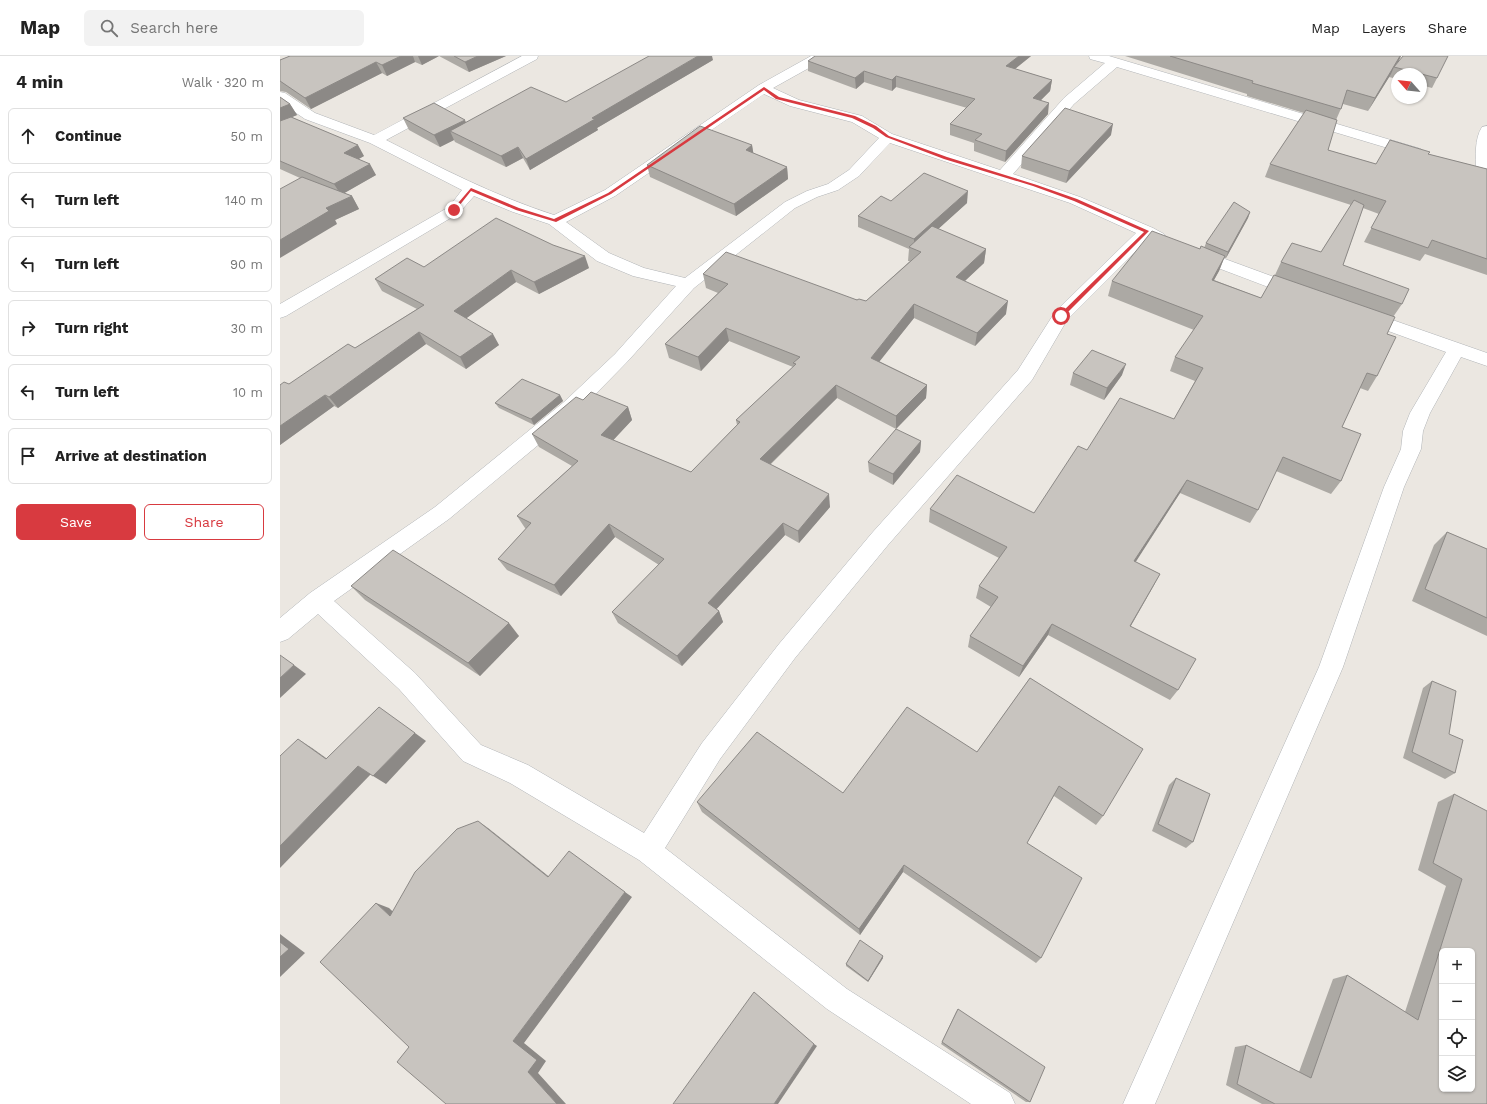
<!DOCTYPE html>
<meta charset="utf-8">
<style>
:root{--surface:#fff;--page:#f2f2f2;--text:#222;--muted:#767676;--line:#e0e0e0;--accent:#d83a40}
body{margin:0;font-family:"Work Sans",sans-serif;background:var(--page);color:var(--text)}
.controls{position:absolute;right:12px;bottom:12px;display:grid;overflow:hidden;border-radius:6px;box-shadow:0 1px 3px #0004}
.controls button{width:36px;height:36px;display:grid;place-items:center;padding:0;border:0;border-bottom:1px solid var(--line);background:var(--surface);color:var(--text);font:20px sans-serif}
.compass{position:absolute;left:1111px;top:12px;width:36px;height:36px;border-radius:50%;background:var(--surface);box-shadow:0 1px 3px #0004;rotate:297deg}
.stop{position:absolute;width:12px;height:12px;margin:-9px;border:3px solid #d83a40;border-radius:50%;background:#fff}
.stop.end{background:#d83a40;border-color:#fff;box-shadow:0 1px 4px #0008}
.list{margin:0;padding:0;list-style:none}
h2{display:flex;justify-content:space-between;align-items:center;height:52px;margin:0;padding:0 16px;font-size:17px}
h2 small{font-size:13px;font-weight:400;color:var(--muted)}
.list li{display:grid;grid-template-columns:26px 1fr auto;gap:12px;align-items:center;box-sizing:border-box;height:56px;margin:0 8px 8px;padding:0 8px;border:1px solid var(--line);border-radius:6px}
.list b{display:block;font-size:15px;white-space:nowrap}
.list em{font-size:13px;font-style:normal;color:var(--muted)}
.actions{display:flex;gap:8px;padding:12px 16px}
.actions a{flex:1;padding:9px 0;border:1px solid var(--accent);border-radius:6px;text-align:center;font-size:14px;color:var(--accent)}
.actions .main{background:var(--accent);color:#fff}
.icon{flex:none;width:22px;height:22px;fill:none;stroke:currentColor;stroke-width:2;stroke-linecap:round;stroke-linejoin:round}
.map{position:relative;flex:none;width:1207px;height:1048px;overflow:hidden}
header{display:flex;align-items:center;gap:24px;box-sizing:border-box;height:56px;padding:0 20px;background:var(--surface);border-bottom:1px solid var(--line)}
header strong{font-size:19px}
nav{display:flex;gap:22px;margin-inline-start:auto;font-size:14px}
.search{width:280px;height:36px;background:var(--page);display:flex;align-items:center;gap:10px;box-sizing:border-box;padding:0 14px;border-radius:6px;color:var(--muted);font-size:15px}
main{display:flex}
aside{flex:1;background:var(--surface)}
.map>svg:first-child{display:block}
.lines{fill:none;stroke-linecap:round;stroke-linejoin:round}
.minor-casing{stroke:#b1b4b7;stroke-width:1}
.minor{fill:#fff;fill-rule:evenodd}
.wall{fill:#aca9a4}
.shaded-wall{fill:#8c8986}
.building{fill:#c8c4bf;stroke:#8c8986;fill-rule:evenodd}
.route{fill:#d83a40}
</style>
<header>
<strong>Map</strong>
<div class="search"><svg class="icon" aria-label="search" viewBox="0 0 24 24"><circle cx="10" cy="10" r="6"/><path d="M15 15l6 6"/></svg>Search here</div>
<nav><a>Map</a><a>Layers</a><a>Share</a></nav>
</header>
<main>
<aside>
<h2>4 min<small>Walk · 320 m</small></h2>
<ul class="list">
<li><svg class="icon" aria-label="ahead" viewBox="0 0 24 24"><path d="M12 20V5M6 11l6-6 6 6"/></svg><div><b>Continue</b></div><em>50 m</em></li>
<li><svg class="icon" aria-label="left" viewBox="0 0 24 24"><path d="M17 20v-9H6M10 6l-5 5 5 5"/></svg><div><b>Turn left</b></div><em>140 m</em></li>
<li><svg class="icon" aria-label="left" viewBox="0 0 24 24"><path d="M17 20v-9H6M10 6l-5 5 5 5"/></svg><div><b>Turn left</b></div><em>90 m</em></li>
<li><svg class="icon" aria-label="right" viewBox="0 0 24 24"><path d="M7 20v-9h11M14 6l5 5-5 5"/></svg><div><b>Turn right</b></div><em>30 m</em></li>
<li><svg class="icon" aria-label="left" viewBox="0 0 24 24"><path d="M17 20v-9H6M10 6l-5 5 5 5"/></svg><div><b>Turn left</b></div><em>10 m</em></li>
<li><svg class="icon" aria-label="arrive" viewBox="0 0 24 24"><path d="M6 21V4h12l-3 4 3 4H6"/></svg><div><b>Arrive at destination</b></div></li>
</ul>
<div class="actions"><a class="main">Save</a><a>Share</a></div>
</aside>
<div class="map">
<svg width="1207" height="1048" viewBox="0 0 1207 1048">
<rect width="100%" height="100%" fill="#ebe7e1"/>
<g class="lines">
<defs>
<g id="minor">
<path d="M242,0H258L257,3L106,84C161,112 215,140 274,159L325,134L479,29L531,0H546L545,3L493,32L519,44L582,60L612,78L720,114L784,42L825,7L810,3L809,0H829L1141,93L1143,96L1141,99L1136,100L1131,99L837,11L794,48L733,118L800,141L873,172L884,178L886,181L884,184L878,186L868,183L787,264L752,324L608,489L515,602L440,703L385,792L567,933L730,1037L735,1048H691L547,953L359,804L230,727L183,705L119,633L38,558L8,583L0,586V562L30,537L155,451L284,346L335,298L396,230L353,220L317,205L269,168L233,156L194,140L179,157L6,260L0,262V248L169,151L182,134L90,87L25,63L0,46V36L5,37L35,57L94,79ZM484,38L510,50L572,66L599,82L569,114L548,128L527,135L505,146L405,222L364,212L329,197L286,166L335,140ZM610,87L790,147L856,177L775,256L738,314L592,477L499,588L422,687L364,777L248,709L201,689L135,617L54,545L169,463L298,356L347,306L414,232L515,152L537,141L558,134L579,120Z"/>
<path d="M1207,70V117H1198L1196,114C1196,101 1194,83 1202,71Z"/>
<polygon points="915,192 1024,232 1026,236 1024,240 1018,241 1012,240 909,201 907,197 909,193"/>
<polygon points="1084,254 1207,297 1207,310 1181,301 1150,357 1143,375 1141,393 1124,431 1063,611 875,1048 843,1048 1039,611 1104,431 1121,393 1123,375 1130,357 1166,296 1078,264 1075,260 1078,256"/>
</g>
</defs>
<!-- minor casing -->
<use href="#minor" class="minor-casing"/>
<!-- minor -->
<use href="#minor" class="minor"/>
</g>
<!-- wall -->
<g class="wall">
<polygon points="10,0 159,0 142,9 135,6 107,20 102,17 31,53 6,36 0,35 0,4"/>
<polygon points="159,0 226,0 189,16"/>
<polygon points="535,0 751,0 735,13 772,24 770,35 761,44 768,58 725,106 694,95 694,87 670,79 670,68 687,52 616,31 612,35 584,26 576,33 528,15 528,5"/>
<polygon points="845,0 1121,0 1118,6 1157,22 1152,32 1141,29 1141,18 1117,18 1117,23 1109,21 1111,18 1088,55 1063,48 1056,64 1048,94 1096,108 1148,98 1207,113 1207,219 1145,198 1140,205 1084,186 1099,158 1083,152 1063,209 1122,248 1113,261 1107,278 1097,320 1088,335 1080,332 1062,371 1061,425 1051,438 996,415 978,454 970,467 900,437 855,506 880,518 850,570 898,634 890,644 768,579 739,621 688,591 690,580 711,551 696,542 699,530 719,502 649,466 650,453 754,457 807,394 894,363 915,325 890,315 895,301 914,274 828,240 832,225 920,193 924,192 926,187 970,156 968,162 946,202 944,202 939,215 934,224 981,242 995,219 1001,206 1041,196 1071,149 985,121 990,108 1024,57 967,40 967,38"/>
<polygon points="433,4 317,72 318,74 250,114 243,102 226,111 175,86 174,84 160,91 129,74 123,62 186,66 286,46"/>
<polygon points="0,41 10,48 17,59 12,61 84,100 78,103 96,119 64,137 72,140 79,153 55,164 57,168 20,122 0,113"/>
<polygon points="831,79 786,127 741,112 742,100"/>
<polygon points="472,89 473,97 507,111 508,123 456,160 370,121 367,109"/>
<polygon points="611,145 687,147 658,173 706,193 704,207 685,225 726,258 695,290 634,262 599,305 647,329 646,342 616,373 557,342 490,409 550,451 519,487 505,479 436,553 439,555 443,566 402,610 338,567 332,556 379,509 335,481 281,540 227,514 218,503 246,473 245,472 237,460 292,410 259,391 252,378 303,344 348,351 352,364 333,384 411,416 457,369 456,364 513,311 449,285 421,315 389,302 385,288 438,237 426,232 423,218 586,245 630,205 628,205 629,193 578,171 578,160"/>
<polygon points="144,211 309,212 259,238 236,226 186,262 219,289 186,313 146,288 58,352 54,350 0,389 0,329 9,328 75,292 137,253 102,235 95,223"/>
<polygon points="793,317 842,319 824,344 790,329"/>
<polygon points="280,339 283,345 254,369 219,352 215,347"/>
<polygon points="641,385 640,396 613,429 589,416 588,406"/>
<polygon points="1167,476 1207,493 1207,580 1132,545 1154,489"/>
<polygon points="71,530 239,580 200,620 85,544"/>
<polygon points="750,622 823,760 816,769 774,740 747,787 761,902 756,907 623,816 580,879 422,756 417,746 563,737 697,696"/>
<polygon points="1152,625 1175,717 1165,723 1123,702 1143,632"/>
<polygon points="896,722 913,786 906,792 872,775 889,729"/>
<polygon points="1174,738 1207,1048 982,1048 946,1029 955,991 966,989 1019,1016 1053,923 1067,919 1125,956 1166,830 1138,814 1158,746"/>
<polygon points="603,900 603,902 588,926 566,910 566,908"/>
<polygon points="678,953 750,1046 746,1046 661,988 676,956"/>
</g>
<!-- shaded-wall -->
<g class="shaded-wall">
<polygon points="121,0 133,0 135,6 107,20 102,9"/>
<polygon points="138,0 159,0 142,9"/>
<polygon points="198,0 226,0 189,16 185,6"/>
<polygon points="418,0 432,0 433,4 317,72 318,74 250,114 246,103 312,62"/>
<polygon points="739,0 751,0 725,21 726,10"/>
<polygon points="1120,0 1121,0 1118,6 1114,11 1111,18 1088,55 1095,42"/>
<polygon points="96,6 102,17 31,53 25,42"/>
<polygon points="584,15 584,26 576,33 575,22"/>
<polygon points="616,20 616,31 612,35 612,24"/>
<polygon points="772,24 770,35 752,53 753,42"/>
<polygon points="769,47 768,58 725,106 726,95"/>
<polygon points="10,48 17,59 0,66 0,52"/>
<polygon points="185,64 190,76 170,75 174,84 160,91 154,79"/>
<polygon points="833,68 831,79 786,127 789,115"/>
<polygon points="78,89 84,100 70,108 64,97"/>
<polygon points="472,89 474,101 466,94"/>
<polygon points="238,91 243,102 226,111 221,100"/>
<polygon points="90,108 96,119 61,139 54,128"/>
<polygon points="507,111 508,123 456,160 454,148"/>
<polygon points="688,135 687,147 635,194 634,193 634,183"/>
<polygon points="72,140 79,153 55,164 57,168 0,202 0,184 46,152"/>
<polygon points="970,156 968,162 946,202 948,196"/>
<polygon points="706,193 704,207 674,235 676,221"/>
<polygon points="305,200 309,212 259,238 254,226"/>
<polygon points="945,200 939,215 926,238 932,224"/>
<polygon points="231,214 236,226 180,267 174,255"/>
<polygon points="728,245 726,258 695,290 697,277"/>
<polygon points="634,248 634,262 592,315 591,302"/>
<polygon points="446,272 449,285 421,315 418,301"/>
<polygon points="139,276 146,288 58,352 49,341"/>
<polygon points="213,278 219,289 186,313 180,301"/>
<polygon points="846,308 842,319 824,344 827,332"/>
<polygon points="556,329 557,342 482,416 480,403"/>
<polygon points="647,329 646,342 616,373 616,360"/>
<polygon points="45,339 54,350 0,389 0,370"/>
<polygon points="280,339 283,345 254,369 251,363"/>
<polygon points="348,351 352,364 326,392 321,379"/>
<polygon points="641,385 640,396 613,429 613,418"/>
<polygon points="907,424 900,437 848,518 854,505"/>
<polygon points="549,438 550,451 519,487 518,475"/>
<polygon points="503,467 505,479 432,558 428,547"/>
<polygon points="329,468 335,481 281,540 274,529"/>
<polygon points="880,518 873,531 844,582 850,570"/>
<polygon points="439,555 443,566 402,610 397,600"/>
<polygon points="229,567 239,580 200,620 188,607"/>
<polygon points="772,568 768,579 739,621 743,610"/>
<polygon points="14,609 26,618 0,642 0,622"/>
<polygon points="135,677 146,685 106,728 93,720"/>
<polygon points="18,683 32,692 60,712 46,703"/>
<polygon points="78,710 91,718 0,812 0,790"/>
<polygon points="198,765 208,772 277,827 268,821"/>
<polygon points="624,809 623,816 580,879 579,873"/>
<polygon points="345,836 352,841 244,987 266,1005 258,1017 286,1048 277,1048 248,1016 233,985"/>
<polygon points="96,847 109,852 123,865 110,860"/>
<polygon points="0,878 25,897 0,921"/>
<polygon points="603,900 603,902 588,926 588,925"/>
<polygon points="534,988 537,990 498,1048 494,1048"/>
</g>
<!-- building -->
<g class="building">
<polygon points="10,0 121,0 102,9 96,6 25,42 0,25 0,4"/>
<polygon points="174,0 198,0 185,6"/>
<polygon points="369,0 418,0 312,62 315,63 246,103 238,91 221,100 170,75 251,31 286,46"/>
<polygon points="535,0 739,0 726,10 772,24 753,42 769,47 726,95 695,84 702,78 670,68 695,43 616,20 612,24 584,15 575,22 528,5"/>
<polygon points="890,0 1120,0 1095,42 1067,34 1061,53 972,27 973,25"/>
<polygon points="1123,0 1168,0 1157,22 1114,11"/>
<polygon points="0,41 10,48 0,52"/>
<polygon points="154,47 185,64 154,79 123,62"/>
<polygon points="785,52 833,68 789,115 742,100"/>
<polygon points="1026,54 1057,64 1048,94 1096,108 1110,84 1150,96 1148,98 1207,113 1207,203 1152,184 1148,192 1091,172 1106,145 990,108"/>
<polygon points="11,61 78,89 64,97 90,108 54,128 0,105 0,65"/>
<polygon points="420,70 472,89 466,94 507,111 454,148 367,109"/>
<polygon points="644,117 688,135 634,183 578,160 601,140 611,145"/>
<polygon points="22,121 72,140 46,152 49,155 0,184 0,133"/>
<polygon points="1074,144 1084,149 1063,209 1129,233 1122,248 1001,206 1012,187 1041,196"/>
<polygon points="954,146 970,156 948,196 926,187"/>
<polygon points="216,162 273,189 305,200 254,226 231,214 174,255 213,278 180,301 139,276 49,341 45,339 0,370 0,329 4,326 9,328 68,288 75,292 144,249 95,223 127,202 144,211"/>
<polygon points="652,170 706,193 676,221 728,245 697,277 634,248 591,302 647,329 616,360 556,329 480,403 549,438 518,475 503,467 428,547 439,555 397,600 332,556 384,503 329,468 274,529 218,503 251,467 237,460 298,405 252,378 296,341 303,344 311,336 348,351 321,379 411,416 460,366 456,364 516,308 513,307 520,301 446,272 418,301 385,288 448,228 423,218 446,196 577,244 579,243 586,245 641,196 629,191"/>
<polygon points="872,175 920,193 921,190 945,200 932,224 981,242 994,219 1115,261 1107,278 1116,281 1097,320 1087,317 1062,371 1081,378 1061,425 1003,401 978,454 907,424 854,505 880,518 850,570 916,603 898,634 772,568 743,610 690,580 718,541 699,530 727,491 650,453 677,419 754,457 798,390 807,394 840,342 894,363 923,312 895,301 923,260 832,225"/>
<polygon points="812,294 846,308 827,332 793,317"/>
<polygon points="242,323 280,339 251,363 215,347"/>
<polygon points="616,373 641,385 613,418 588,406"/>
<polygon points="1167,476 1207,493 1207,562 1145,533"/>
<polygon points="113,494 229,567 188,607 71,530"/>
<polygon points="0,599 14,609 0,622"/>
<polygon points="750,622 863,693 823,760 779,730 747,787 802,822 761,902 624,809 579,873 417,746 477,676 563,737 627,651 697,696"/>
<polygon points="1152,625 1176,635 1169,678 1183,684 1175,717 1132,696"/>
<polygon points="99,651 135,677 93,720 78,710 0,790 0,700 18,683 46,703"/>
<polygon points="896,722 930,738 913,786 878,768"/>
<path d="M1174,738L1207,755V1048H995L957,1028L966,989L1031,1022L1067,919L1138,964L1182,823L1153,807ZM1162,895H1192V1033H1162Z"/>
<polygon points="198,765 268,821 289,795 345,836 233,985 257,1004 248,1016 277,1048 166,1048 117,1006 129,991 40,906 96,847 110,860 135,816 177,773"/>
<polygon points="580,884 603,900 588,925 566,908"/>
<polygon points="0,886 9,893 0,901"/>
<polygon points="474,936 534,988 494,1048 393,1048"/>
<polygon points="678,953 765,1011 750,1046 662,986"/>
</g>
<!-- route -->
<polygon class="route" points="484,31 499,41 575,60 596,70 609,80 667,101 757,129 797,143 869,175 782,262 779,262 779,259 864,176 794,145 753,130 664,103 606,81 593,72 572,62 496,43 484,34 331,138 276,166 236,154 191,135 175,155 172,154 191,132 239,152 274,163 328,137"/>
</svg>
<div class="controls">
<button>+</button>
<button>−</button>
<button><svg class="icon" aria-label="locate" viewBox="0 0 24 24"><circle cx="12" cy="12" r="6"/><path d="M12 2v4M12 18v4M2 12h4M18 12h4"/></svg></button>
<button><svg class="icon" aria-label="layers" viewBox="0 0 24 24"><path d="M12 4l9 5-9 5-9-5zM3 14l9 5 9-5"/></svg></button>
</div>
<svg class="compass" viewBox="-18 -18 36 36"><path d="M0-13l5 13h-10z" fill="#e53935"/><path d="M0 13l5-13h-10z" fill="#767676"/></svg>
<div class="stop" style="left:781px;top:260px"></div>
<div class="stop end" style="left:174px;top:154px"></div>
</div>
</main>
